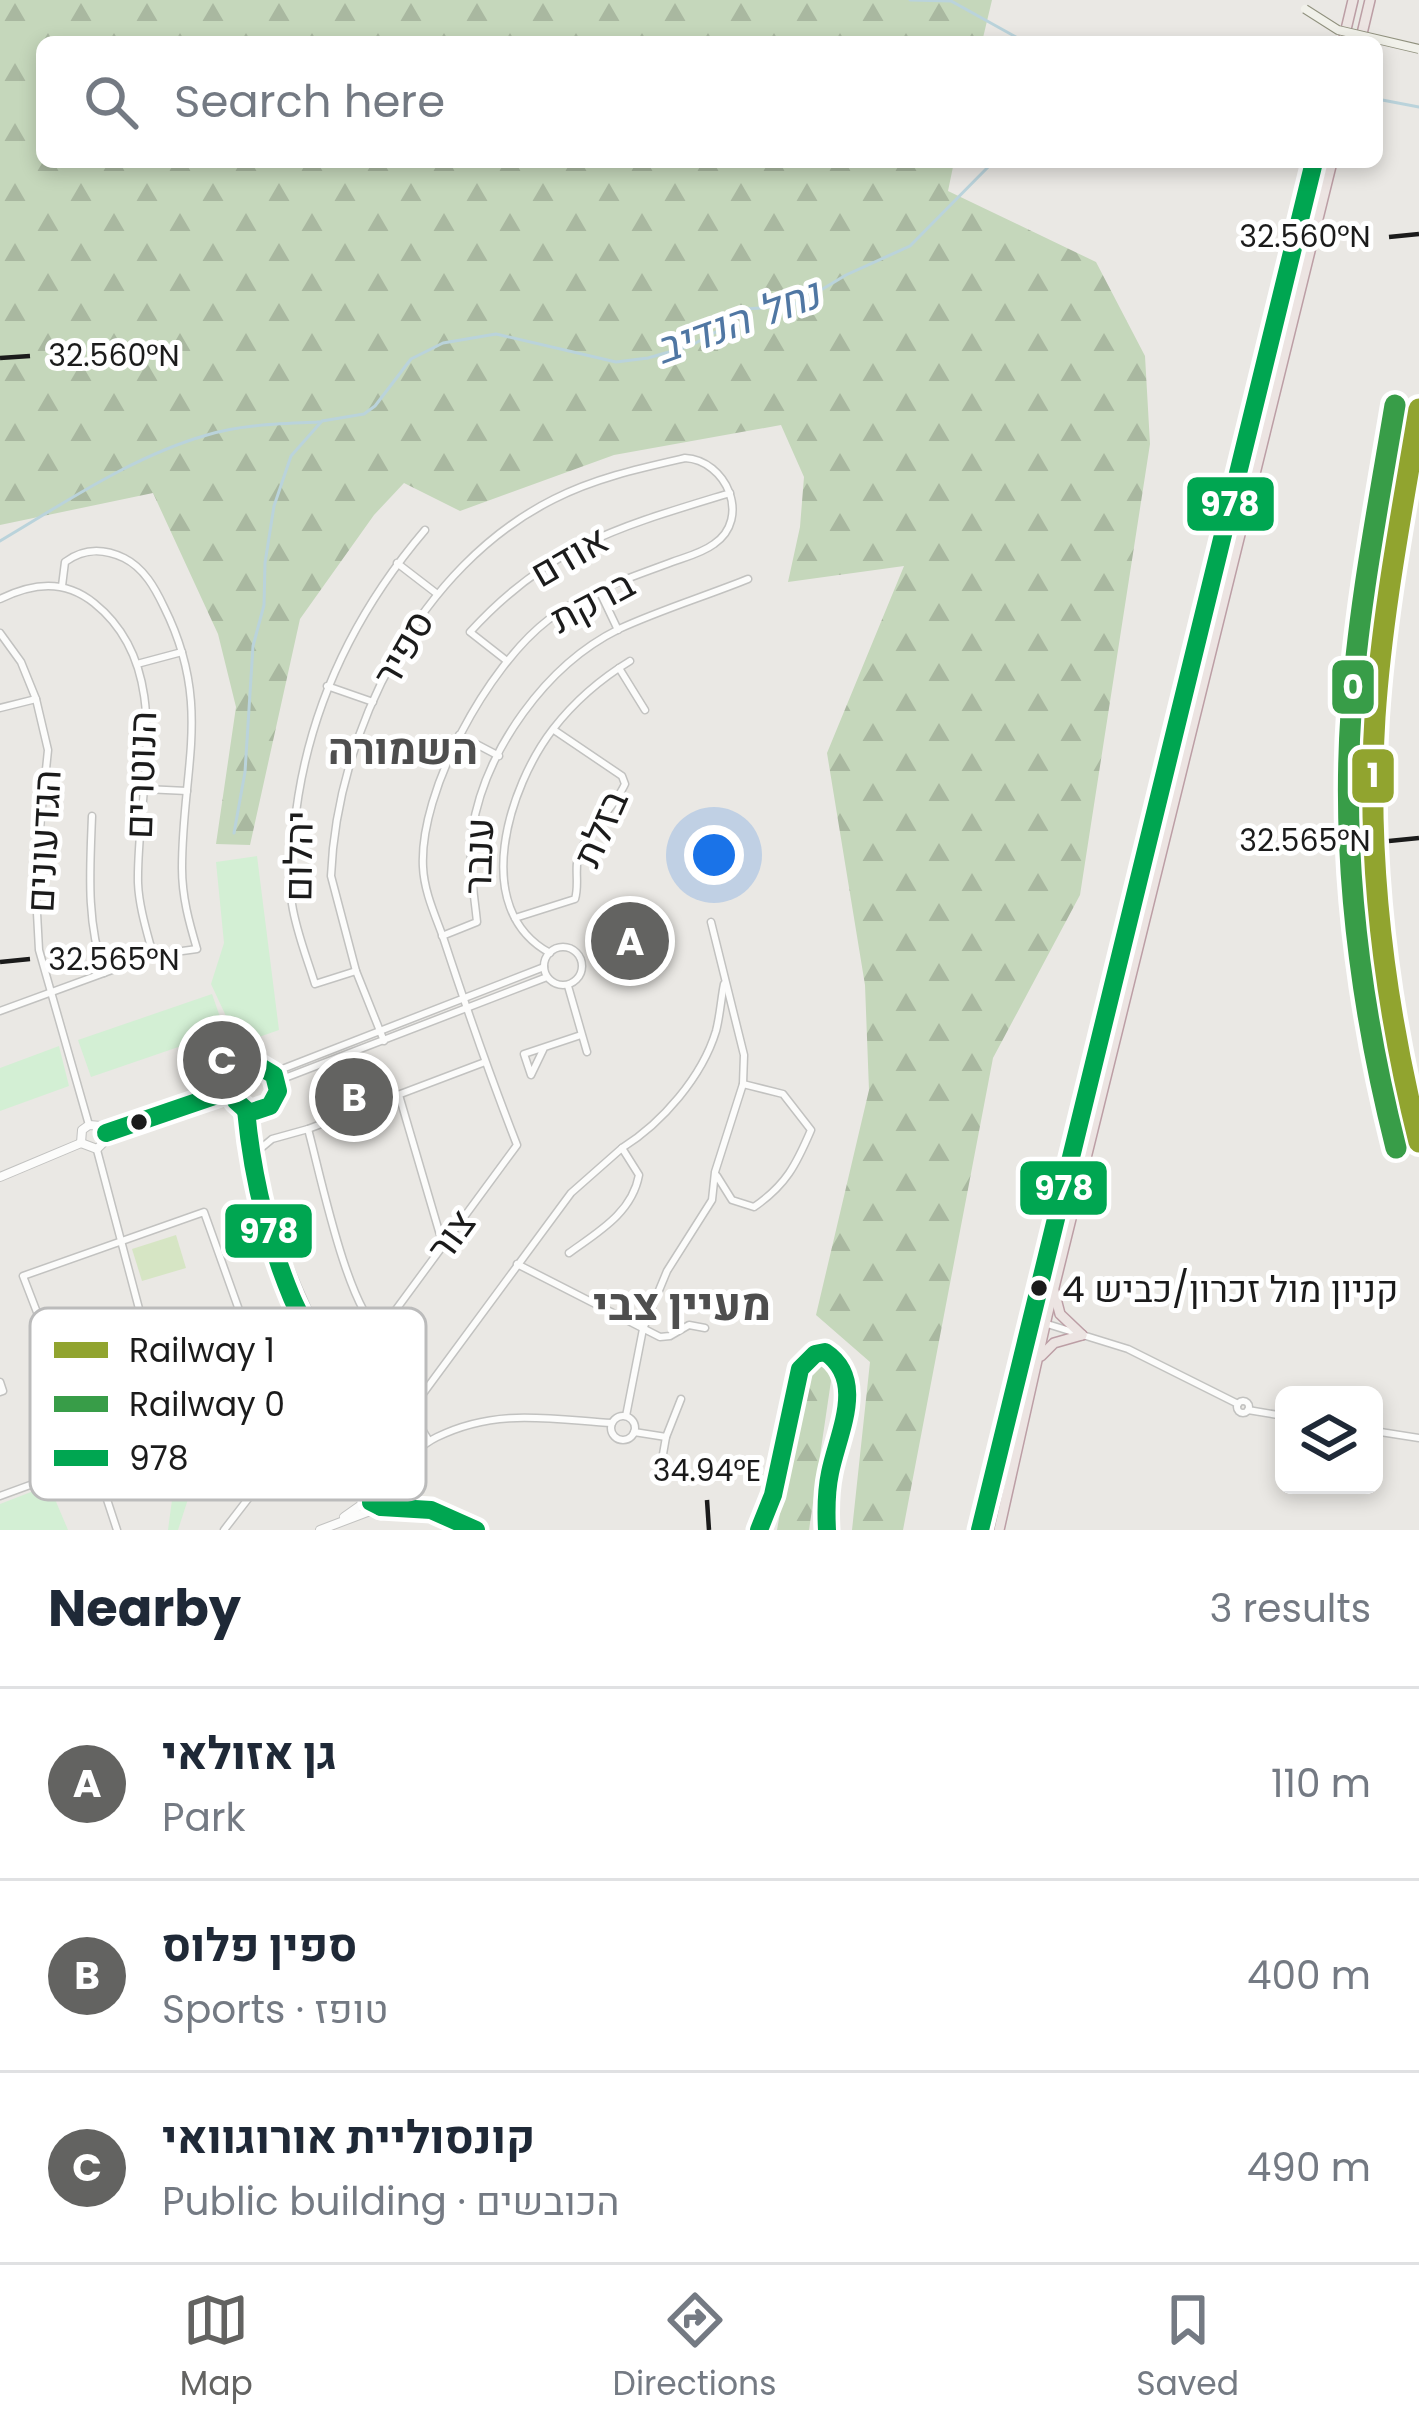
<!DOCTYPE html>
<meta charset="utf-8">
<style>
:root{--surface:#fff;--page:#f2f2f3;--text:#1f2937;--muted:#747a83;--line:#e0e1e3;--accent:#636361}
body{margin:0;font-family:Poppins,Heebo,sans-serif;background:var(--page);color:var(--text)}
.controls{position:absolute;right:36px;bottom:36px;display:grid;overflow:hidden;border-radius:18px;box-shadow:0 6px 18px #0003}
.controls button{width:108px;height:108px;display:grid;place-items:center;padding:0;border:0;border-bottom:3px solid var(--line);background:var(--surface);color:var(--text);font:60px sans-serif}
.you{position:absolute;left:714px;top:855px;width:42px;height:42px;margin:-30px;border:9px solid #fff;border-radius:50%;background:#1a73e8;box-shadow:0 0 0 18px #1a73e833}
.badge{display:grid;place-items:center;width:78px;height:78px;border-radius:50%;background:var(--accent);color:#fff;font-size:39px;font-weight:700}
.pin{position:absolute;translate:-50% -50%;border:6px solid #fff;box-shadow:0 3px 12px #0006}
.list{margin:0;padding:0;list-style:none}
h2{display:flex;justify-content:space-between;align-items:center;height:156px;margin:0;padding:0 48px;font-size:51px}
h2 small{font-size:39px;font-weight:400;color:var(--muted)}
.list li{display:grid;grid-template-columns:78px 1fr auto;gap:36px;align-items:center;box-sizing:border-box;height:192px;padding:0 48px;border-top:3px solid var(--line)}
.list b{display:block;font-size:45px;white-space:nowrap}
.list p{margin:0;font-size:39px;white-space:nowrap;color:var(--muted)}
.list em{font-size:39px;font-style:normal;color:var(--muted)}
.icon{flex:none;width:66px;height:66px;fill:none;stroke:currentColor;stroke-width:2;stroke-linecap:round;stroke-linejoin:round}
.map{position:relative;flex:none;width:1419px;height:1530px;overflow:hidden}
.search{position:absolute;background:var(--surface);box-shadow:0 6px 18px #0003;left:36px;right:36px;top:36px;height:132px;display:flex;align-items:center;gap:30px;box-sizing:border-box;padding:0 42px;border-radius:18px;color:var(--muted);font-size:45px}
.sheet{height:732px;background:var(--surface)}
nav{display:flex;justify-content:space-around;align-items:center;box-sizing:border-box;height:168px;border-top:3px solid var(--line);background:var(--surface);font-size:33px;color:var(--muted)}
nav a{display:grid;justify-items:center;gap:6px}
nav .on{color:var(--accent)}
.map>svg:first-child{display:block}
.grass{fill:#d6e5c4}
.forest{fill:url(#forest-firs)}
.park{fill:#d3efd4}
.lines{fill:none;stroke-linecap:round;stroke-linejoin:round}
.stream{stroke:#bad3db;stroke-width:3}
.minor-casing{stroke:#c2c2c0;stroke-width:9}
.tertiary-casing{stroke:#c2c2c0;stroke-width:10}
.trunk-casing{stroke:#bc9ea5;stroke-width:12}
.minor{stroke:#fcfcfb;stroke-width:6}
.tertiary{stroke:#fcfcfb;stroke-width:8}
.trunk{stroke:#ece4e2;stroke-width:9}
.secondary-bridge-casing{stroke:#90917e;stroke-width:10;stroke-linecap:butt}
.secondary-bridge{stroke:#f1f1ea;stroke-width:8}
.bus-1-casing{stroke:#fff;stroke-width:27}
.bus-1{stroke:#00a651;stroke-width:18}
.rail-1-casing{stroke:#fff;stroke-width:30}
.rail-2-casing{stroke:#fff;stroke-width:30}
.rail-1{stroke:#91a42f;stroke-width:21}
.rail-2{stroke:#389d48;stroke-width:21}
.ticks{fill:none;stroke:#1b1b1b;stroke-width:4.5}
.bus-dot{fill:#1b1b1b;stroke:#fff;stroke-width:4.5}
.labels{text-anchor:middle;stroke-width:10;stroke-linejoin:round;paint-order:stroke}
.bus-label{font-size:36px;fill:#1b1b1b;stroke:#fff;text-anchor:start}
.street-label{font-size:39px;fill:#1b1b1b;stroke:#fff}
.water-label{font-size:42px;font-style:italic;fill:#5077a3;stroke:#fff}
.neighbourhood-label{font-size:42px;font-weight:bold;fill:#4e4e4e;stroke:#fff}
.quarter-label{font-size:45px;font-weight:bold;fill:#4e4e4e;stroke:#fff}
.key{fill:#fff;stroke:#bbb;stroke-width:3}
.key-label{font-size:33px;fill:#1b1b1b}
.ticks-label{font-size:30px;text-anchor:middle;fill:#1b1b1b;stroke:#fff;stroke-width:10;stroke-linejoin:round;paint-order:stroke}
.line-badge{stroke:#fff;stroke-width:4.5}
.badge-label{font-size:33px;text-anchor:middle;font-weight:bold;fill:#fff}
</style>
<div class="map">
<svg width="1419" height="1530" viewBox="0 0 1419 1530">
<defs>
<pattern id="forest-firs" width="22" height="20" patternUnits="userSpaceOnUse" patternTransform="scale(3)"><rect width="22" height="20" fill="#c5d7bb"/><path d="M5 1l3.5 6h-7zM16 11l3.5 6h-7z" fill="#a9b8a0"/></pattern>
</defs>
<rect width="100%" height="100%" fill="#eae8e4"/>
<!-- grass -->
<polygon class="grass" points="176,1235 186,1268 142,1281 132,1249"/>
<!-- forest -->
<g class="forest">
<polygon points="0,0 992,0 982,42 42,42 42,162 954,162 948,191 1096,262 1145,356 1150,444 1080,895 993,1058 903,1530 852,1530 870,1362 816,1315 869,1090 865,985 827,753 904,566 788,582 800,527 804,477 781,425 614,455 460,511 404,483 374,515 300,619 250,845 216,844 236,707 218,634 153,493 0,525"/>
<polygon points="815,1364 829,1370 831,1381 809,1530 777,1530 805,1375"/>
</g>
<!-- park -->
<g class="park">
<polygon points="257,856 279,1030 239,1044 211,984 224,943 216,862"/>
<polygon points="212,994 225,1031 91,1077 78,1040"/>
<polygon points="59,1046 69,1086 0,1111 0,1068"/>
<polygon points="207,1377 227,1441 189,1496 178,1530 168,1530 175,1477 196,1465 169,1389"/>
<polygon points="49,1485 68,1530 0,1530 0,1504"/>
</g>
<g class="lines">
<!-- stream -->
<g class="stream">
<polyline points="910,0 951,1 1025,42"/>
<polyline points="1377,99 1419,107"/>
<path d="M0,541C66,502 133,456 207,435C243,424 281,424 319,422"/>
<polyline points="234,833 245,772 253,646 264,605 265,563 274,506 291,456 322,421 364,414 375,406 411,359 443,343 496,334 616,362 648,358 690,346 727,326 745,309 789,306 806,299 846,275 910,246 993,162"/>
</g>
<defs>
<g id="minor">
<polyline points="397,563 436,593"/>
<polyline points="599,590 618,630"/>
<path d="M0,599C33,583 64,579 94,603C178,670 136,792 138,883C139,907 147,932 153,955"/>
<polyline points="0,633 21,662 36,699 48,750 35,876 39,950 89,1125"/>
<path d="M507,661L470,632C549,545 622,526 730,493"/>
<polyline points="137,664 182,652"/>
<polyline points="619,668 645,710"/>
<polyline points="327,686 373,702"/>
<polyline points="0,708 36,699"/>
<polyline points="459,735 499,756"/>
<polyline points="145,789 187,791"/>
<path d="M92,816C90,870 86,921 104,973"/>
<path d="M515,918L575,899C580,883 573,867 580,851C592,826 614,808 625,784L622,776L554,730"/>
<path d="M442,936L477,922C474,892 468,861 472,831C485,750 546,665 619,629C660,610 706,596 748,579"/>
<circle cx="563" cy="966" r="19"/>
<path d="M550,953C469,909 509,786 553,729C574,702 602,678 630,661"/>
<path d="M356,971L315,984C307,958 296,931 292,904C288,880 291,854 294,830C305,715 351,617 425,530"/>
<polyline points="568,986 587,1052"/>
<path d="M0,1011L153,955L197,949C189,922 182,897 182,868C182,768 213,705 164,607C155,588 144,568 124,558C103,548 84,548 65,562L62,586"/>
<polyline points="544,1048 531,1075 524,1054 581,1035"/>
<polyline points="272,1073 544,967"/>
<polyline points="277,1081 547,977"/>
<polyline points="399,1095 443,1245"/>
<path d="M308,1129C320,1173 347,1307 380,1332"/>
<path d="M622,1148C662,1123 702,1077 716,1031C720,1016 721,999 724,984"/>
<polyline points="260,1149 272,1139 308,1129 485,1062"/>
<path d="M717,1176L732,1200L754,1207C786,1185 796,1165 811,1130L783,1094L743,1084"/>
<polyline points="517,1264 660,1337 670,1336 689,1325 705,1328"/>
<polyline points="1031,1319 1128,1349 1238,1404"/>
<polyline points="0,1382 3,1391 0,1392"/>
<path d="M342,1383L517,1145C490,1076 466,1007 443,937C435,915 424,891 423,867C419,791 488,666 548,620C584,592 630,578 672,562C686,557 702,553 714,544C752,518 726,460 685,458C641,468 595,478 554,499C420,566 337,730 331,876L356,971L384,1041"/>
<circle cx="1243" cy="1407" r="6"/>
<polyline points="1248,1410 1284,1416"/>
<polyline points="626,1416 643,1329 667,1271 712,1200 715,1172 743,1084 744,1055 711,922"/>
<circle cx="623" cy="1428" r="12"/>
<polyline points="1374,1431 1419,1438"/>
<polyline points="634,1432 666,1437"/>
<path d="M429,1441L411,1411L419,1399L571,1193L622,1148L639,1175C632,1213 598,1232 569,1253"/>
<path d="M374,1475C401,1470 414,1448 437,1437C496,1408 549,1419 612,1423"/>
<polyline points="659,1477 666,1437 681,1399"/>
<polyline points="0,1496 148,1442 166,1432 169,1422 97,1150"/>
<polyline points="117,1530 94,1460 23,1276 204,1212 288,1447 224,1530"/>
</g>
<g id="tertiary">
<circle cx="255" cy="1088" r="23"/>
<path d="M246,1110C250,1172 267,1232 289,1290C309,1343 384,1453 371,1502L381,1507"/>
<path d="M255,1111C255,1235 326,1339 373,1448C380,1465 381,1483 387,1500L381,1507"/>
<polyline points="106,1133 232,1090"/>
<polyline points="81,1143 82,1130 89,1125 101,1126 106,1133"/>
<polyline points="81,1143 97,1149 105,1141 106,1133"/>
<polyline points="0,1177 81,1143"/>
<polyline points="383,1493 460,1519 476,1530"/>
<polyline points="344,1517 371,1498"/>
<polyline points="320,1530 378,1508"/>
<path d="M759,1530L773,1495L800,1369L815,1354L825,1352C870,1370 836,1439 830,1473C826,1492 826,1511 827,1530"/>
</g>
<g id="trunk">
<polyline points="1343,42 1353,0"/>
<polyline points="1360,42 1370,0"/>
<polyline points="1054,1291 1060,1314 1082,1335"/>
<polyline points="1041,1356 1054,1343 1082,1335"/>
<polyline points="980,1530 1314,162"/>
<polyline points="999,1530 1047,1316 1332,162"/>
</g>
</defs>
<!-- minor casing -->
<use href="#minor" class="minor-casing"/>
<!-- tertiary casing -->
<use href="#tertiary" class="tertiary-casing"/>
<!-- trunk casing -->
<use href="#trunk" class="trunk-casing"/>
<!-- minor -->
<use href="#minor" class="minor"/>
<!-- tertiary -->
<use href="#tertiary" class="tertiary"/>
<!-- trunk -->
<use href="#trunk" class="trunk"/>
<defs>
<polyline id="secondary-bridge" points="1305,9 1338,30 1419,49"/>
</defs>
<!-- secondary-bridge casing -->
<use href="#secondary-bridge" class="secondary-bridge-casing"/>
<!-- secondary-bridge -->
<use href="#secondary-bridge" class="secondary-bridge"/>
<defs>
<g id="bus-1">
<path d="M246,1110C252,1174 267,1238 292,1298C320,1362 375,1429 371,1502L381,1507"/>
<polyline points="246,1110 236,1101 232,1084 243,1068 259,1066 274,1075 278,1091 270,1106 255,1111"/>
<polyline points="106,1133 232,1090"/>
<polyline points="381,1507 431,1510 476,1530"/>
<path d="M759,1530L773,1495L800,1369L815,1354L825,1352C867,1380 838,1433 830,1473C826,1492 826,1511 827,1530"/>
<polyline points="980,1530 1314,162"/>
</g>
</defs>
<!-- bus-1 casing -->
<use href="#bus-1" class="bus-1-casing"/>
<!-- bus-1 -->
<use href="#bus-1" class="bus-1"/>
<defs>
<path id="rail-1" d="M1419,409C1402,511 1382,613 1375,717C1366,861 1384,1002 1419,1142"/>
<path id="rail-2" d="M1395,405C1378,507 1358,609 1351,713C1341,860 1360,1005 1396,1148"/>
</defs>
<!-- rail-1 casing -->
<use href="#rail-1" class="rail-1-casing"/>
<!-- rail-2 casing -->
<use href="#rail-2" class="rail-2-casing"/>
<!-- rail-1 -->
<use href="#rail-1" class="rail-1"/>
<!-- rail-2 -->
<use href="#rail-2" class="rail-2"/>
</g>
<!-- ticks -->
<path class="ticks" d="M1389,237L1419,234M0,358L30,356M1389,841L1419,838M0,962L30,959M707,1500L709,1530"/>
<!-- markers -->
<g class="bus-dot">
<circle cx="139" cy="1122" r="10"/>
<circle cx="1039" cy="1288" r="10"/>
</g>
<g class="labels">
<!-- bus labels -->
<g class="bus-label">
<text x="1062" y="1302">קניון מול זכרון/כביש 4</text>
</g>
<!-- street labels -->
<g class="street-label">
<text transform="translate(569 556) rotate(-30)" y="14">אודם</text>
<text transform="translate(592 601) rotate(-28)" y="14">ברקת</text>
<text transform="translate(403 648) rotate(-60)" y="14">ספיר</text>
<text transform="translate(140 775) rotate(-88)" y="14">הנוטרים</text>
<text transform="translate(600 828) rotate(-66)" y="14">בזלת</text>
<text transform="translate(43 841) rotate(-87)" y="14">הגדעונים</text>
<text transform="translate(298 856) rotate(-89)" y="14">יהלום</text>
<text transform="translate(478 856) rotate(-88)" y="14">ענבר</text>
<text transform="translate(451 1235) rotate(-54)" y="14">צור</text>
</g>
<!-- water labels -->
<g class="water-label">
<text transform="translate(737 321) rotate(-20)" y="15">נחל הנדיב</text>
</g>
<!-- neighbourhood labels -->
<g class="neighbourhood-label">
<text x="403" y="764">השמורה</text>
</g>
<!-- quarter labels -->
<g class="quarter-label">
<text x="682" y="1320">מעיין צבי</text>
</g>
</g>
<!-- legend -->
<rect x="30" y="1308" width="396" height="192" rx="18" class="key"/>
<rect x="54" y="1342" width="54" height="16" fill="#91a42f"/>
<rect x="54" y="1396" width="54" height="16" fill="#389d48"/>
<rect x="54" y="1450" width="54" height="16" fill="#00a651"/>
<g class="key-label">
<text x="129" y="1362">Railway 1</text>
<text x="129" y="1416">Railway 0</text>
<text x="129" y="1470">978</text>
</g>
<g class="ticks-label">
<text x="1305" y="247">32.560°N</text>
<text x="114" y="366">32.560°N</text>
<text x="1305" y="851">32.565°N</text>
<text x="114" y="970">32.565°N</text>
<text x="707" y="1481">34.94°E</text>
</g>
<g class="line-badge">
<rect x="1185" y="475" width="91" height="58" rx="12" fill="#00a651"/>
<rect x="1330" y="658" width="46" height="58" rx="12" fill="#389d48"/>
<rect x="1350" y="747" width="46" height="58" rx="12" fill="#91a42f"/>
<rect x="1018" y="1159" width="91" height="58" rx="12" fill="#00a651"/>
<rect x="223" y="1202" width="91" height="58" rx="12" fill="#00a651"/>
</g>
<g class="badge-label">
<text x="1230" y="516">978</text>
<text x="1353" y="699">0</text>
<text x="1373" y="787">1</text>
<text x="1064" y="1200">978</text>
<text x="269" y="1243">978</text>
</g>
</svg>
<div class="controls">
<button><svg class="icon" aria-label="layers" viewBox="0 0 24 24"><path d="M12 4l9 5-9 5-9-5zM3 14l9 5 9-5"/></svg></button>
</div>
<div class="you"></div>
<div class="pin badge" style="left:630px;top:941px">A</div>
<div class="pin badge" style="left:354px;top:1097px">B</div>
<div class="pin badge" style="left:222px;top:1060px">C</div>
<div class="search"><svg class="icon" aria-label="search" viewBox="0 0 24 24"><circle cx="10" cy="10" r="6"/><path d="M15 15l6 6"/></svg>Search here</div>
</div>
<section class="sheet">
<h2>Nearby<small>3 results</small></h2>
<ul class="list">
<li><span class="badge">A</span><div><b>גן אזולאי</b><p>Park</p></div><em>110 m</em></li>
<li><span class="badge">B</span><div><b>ספין פלוס</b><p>Sports · טופז</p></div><em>400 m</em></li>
<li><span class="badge">C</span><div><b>קונסוליית אורוגוואי</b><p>Public building · הכובשים</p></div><em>490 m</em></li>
</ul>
</section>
<nav>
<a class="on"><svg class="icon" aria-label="map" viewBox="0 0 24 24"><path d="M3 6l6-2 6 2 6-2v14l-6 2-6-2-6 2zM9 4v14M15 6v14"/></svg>Map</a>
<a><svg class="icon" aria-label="directions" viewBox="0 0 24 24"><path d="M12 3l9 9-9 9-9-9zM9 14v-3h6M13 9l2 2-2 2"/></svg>Directions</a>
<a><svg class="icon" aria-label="saved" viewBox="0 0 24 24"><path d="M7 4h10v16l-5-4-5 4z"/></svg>Saved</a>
</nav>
